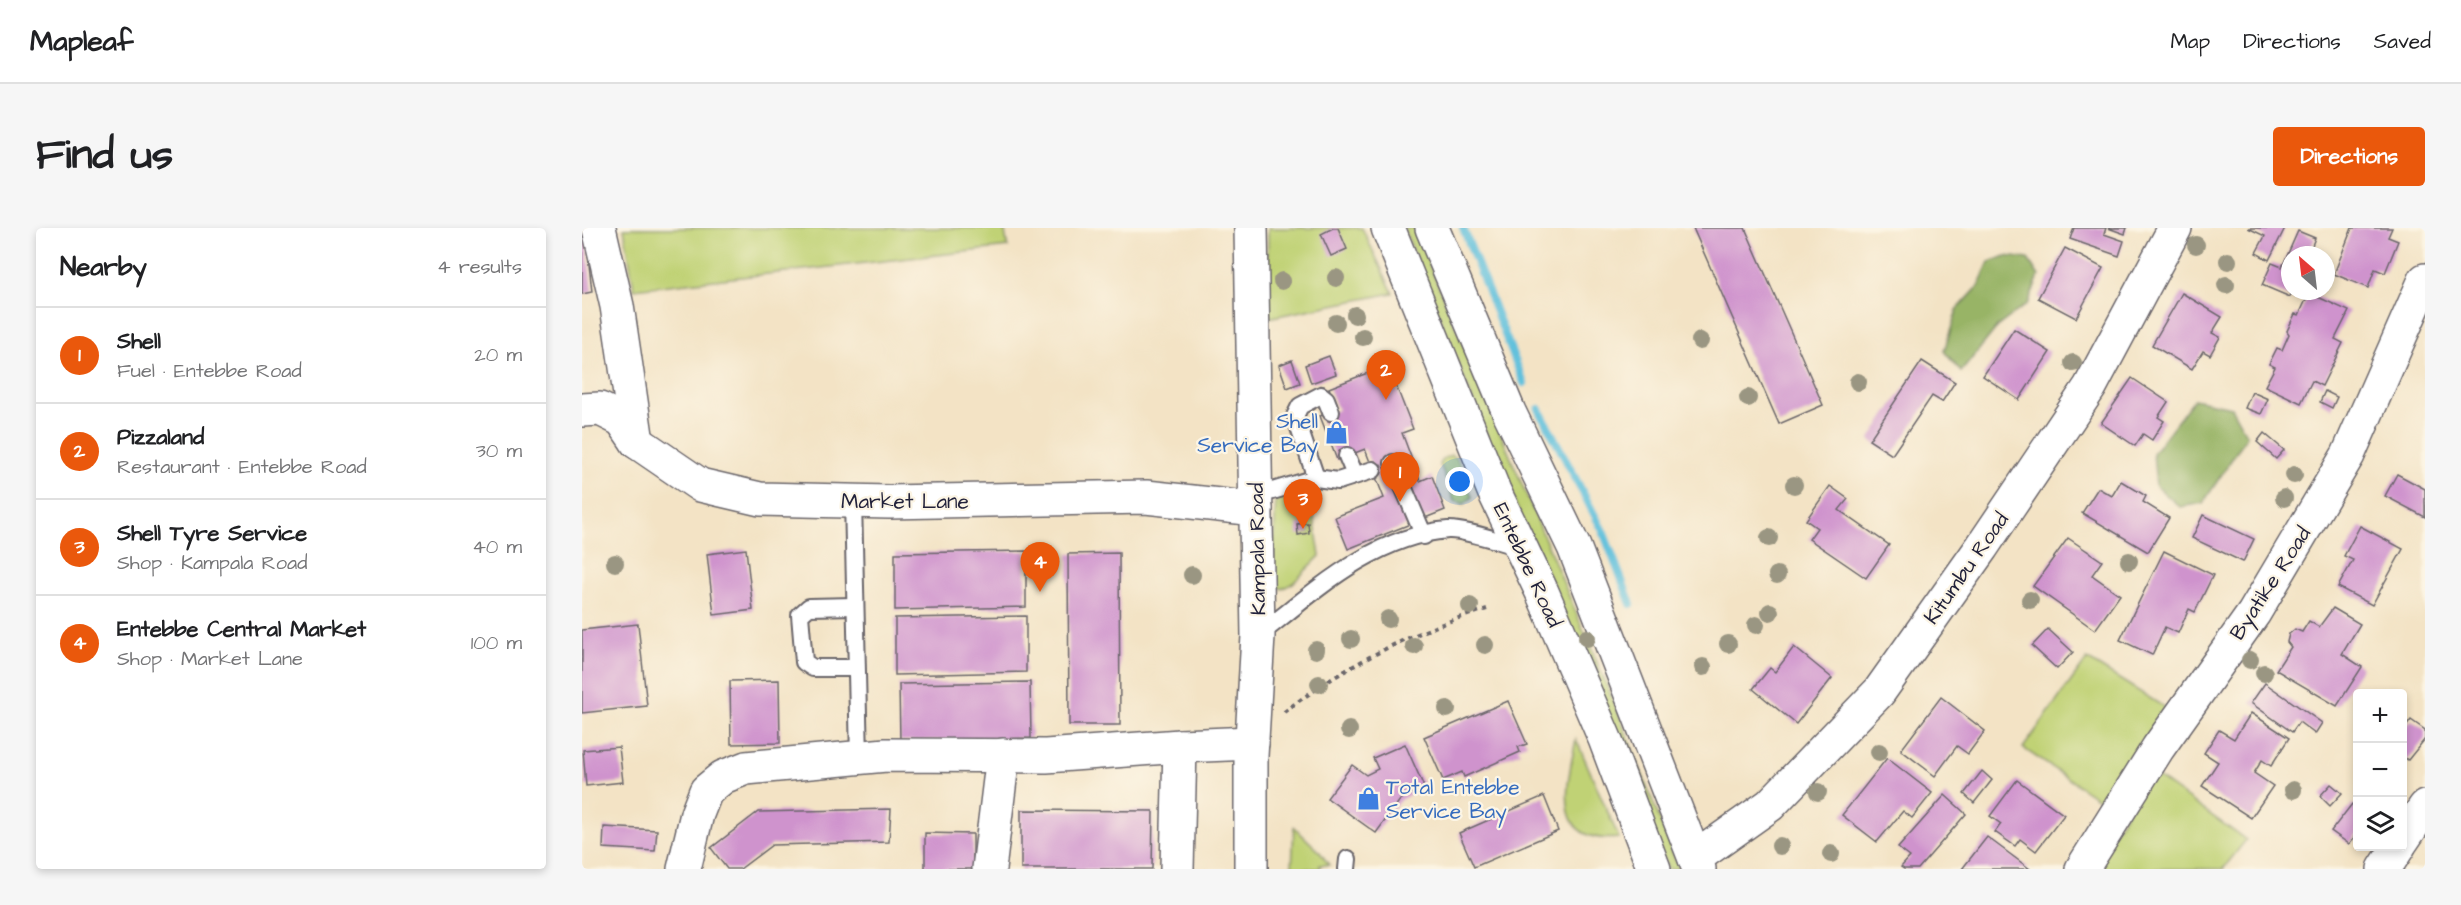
<!DOCTYPE html>
<meta charset="utf-8">
<style>
:root{--surface:#fff;--page:#f6f6f6;--text:#202124;--muted:#757577;--line:#e0e0e0;--accent:#ea580c}
body{margin:0;font-family:"Architects Daughter",sans-serif;background:var(--page);color:var(--text)}
.controls{position:absolute;right:18px;bottom:18px;display:grid;overflow:hidden;border-radius:6px;box-shadow:0 3px 9px #0003}
.controls button{width:54px;height:54px;display:grid;place-items:center;padding:0;border:0;border-bottom:2px solid var(--line);background:var(--surface);color:var(--text);font:30px sans-serif}
.compass{position:absolute;left:1699px;top:18px;width:54px;height:54px;border-radius:50%;background:var(--surface);box-shadow:0 3px 9px #0003;rotate:332deg}
.you{position:absolute;left:878px;top:254px;width:21px;height:21px;margin:-15px;border:4px solid #fff;border-radius:50%;background:#1a73e8;box-shadow:0 0 0 9px #1a73e833}
.badge{display:grid;place-items:center;width:39px;height:39px;border-radius:50%;background:var(--accent);color:#fff;font-size:20px;font-weight:700}
.pin{position:absolute;translate:-50% -50px;filter:drop-shadow(0 2px 3px #0008)}
.pin::after{content:'';position:absolute;top:32px;width:21px;height:18px;background:inherit;clip-path:polygon(0 0,100% 0,50% 100%)}
.list{margin:0;padding:0;list-style:none}
h2{display:flex;justify-content:space-between;align-items:center;height:78px;margin:0;padding:0 24px;font-size:26px}
h2 small{font-size:20px;font-weight:400;color:var(--muted)}
.list li{display:grid;grid-template-columns:39px 1fr auto;gap:18px;align-items:center;box-sizing:border-box;height:96px;padding:0 24px;border-top:2px solid var(--line)}
.list b{display:block;font-size:22px;white-space:nowrap}
.list p{margin:0;font-size:20px;white-space:nowrap;color:var(--muted)}
.list em{font-size:20px;font-style:normal;color:var(--muted)}
.icon{flex:none;width:33px;height:33px;fill:none;stroke:currentColor;stroke-width:2;stroke-linecap:round;stroke-linejoin:round}
.map{position:relative;flex:none;width:1843px;height:641px;overflow:hidden;border-radius:6px}
header{display:flex;align-items:center;gap:36px;box-sizing:border-box;height:84px;padding:0 30px;background:var(--surface);border-bottom:2px solid var(--line)}
header strong{font-size:28px}
nav{display:flex;gap:33px;margin-inline-start:auto;font-size:21px}
.intro{display:flex;align-items:center;justify-content:space-between;box-sizing:border-box;height:144px;padding:0 36px}
h1{margin:0;font-size:42px}
.button{padding:15px 27px;border-radius:6px;background:var(--accent);color:#fff;font-size:21px;font-weight:700}
main{display:flex;gap:36px;padding:0 36px}
aside{flex:1;background:var(--surface);border-radius:6px;box-shadow:0 3px 9px #0003}
.map>svg:first-child{display:block}
.green{fill:#c0d275;stroke:#717a58;stroke-width:1.5}
.forest{fill:#98b466;stroke:#5d6b50;stroke-width:1.5}
.lines{fill:none;stroke-linecap:round;stroke-linejoin:round}
.stream{stroke:#5ec0dc;stroke-width:8}
.building{fill:#cf93cd}
.service-casing{stroke:#6b666b;stroke-width:20}
.minor-casing{stroke:#6b666b;stroke-width:36}
.secondary-casing{stroke:#6b666b;stroke-width:36}
.trunk-casing{stroke:#6b666b;stroke-width:36}
.path{stroke:#6b666b;stroke-width:4;stroke-dasharray:4.5 4.5;stroke-linecap:butt}
.service{stroke:#fff;stroke-width:16}
.minor{stroke:#fff;stroke-width:33}
.secondary{stroke:#fff;stroke-width:33}
.trunk{stroke:#fff;stroke-width:33}
.tree{fill:#9a9682}
.labels{text-anchor:middle;stroke-width:4.5;stroke-linejoin:round;paint-order:stroke}
.shop-label{font-size:21px;fill:#366cbe;stroke:#fcf5e5;text-anchor:end}
.street-label{font-size:21px;fill:#22223b;stroke:#fcf5e5}
</style>
<header>
<strong>Mapleaf</strong>
<nav><a>Map</a><a>Directions</a><a>Saved</a></nav>
</header>
<div class="intro"><h1>Find us</h1><a class="button">Directions</a></div>
<main>
<aside>
<h2>Nearby<small>4 results</small></h2>
<ul class="list">
<li><span class="badge">1</span><div><b>Shell</b><p>Fuel · Entebbe Road</p></div><em>20 m</em></li>
<li><span class="badge">2</span><div><b>Pizzaland</b><p>Restaurant · Entebbe Road</p></div><em>30 m</em></li>
<li><span class="badge">3</span><div><b>Shell Tyre Service</b><p>Shop · Kampala Road</p></div><em>40 m</em></li>
<li><span class="badge">4</span><div><b>Entebbe Central Market</b><p>Shop · Market Lane</p></div><em>100 m</em></li>
</ul>
</aside>
<div class="map">
<svg width="1843" height="641" viewBox="0 0 1843 641">
<rect width="100%" height="100%" fill="#fcf5e5"/>
<filter id="ink" filterUnits="userSpaceOnUse"><feTurbulence type="fractalNoise" baseFrequency=".0167" numOctaves="2"/><feDisplacementMap in="SourceGraphic" scale="12" xChannelSelector="R" yChannelSelector="G"/><feConvolveMatrix kernelMatrix="1 2 1 2 8 2 1 2 1" color-interpolation-filters="sRGB"/></filter>
<filter id="wash" filterUnits="userSpaceOnUse"><feTurbulence type="fractalNoise" baseFrequency=".008" numOctaves="4" result="noise"/><feDisplacementMap in="SourceGraphic" scale="24" xChannelSelector="R" yChannelSelector="G"/><feGaussianBlur stdDeviation="1.35" result="paint"/><feColorMatrix in="noise" values="0 0 0 0 0 0 0 0 0 0 0 0 0 0 0 0 0 1.4 0 .05"/><feComposite in="paint" operator="in"/></filter>
<g filter="url(#wash)">
<rect width="100%" height="100%" fill="#f3e3c5"/>
<!-- green -->
<g class="green">
<polygon points="42,0 422,0 426,19 52,61"/>
<polygon points="686,0 780,0 811,65 685,90"/>
<polygon points="822,0 832,0 1038,489 1097,641 1086,641 903,203"/>
<polygon points="869,227 875,230 890,269 882,276 872,273 858,236 862,230"/>
<polygon points="706,263 728,264 738,328 711,355 700,361 690,355 694,270"/>
<polygon points="1505,431 1587,482 1527,578 1441,520"/>
<path d="M994,511L1037,610C968,617 985,557 994,511Z"/>
<polygon points="1570,545 1664,612 1641,641 1508,641"/>
<polygon points="712,599 737,623 747,637 738,637 738,641 710,641"/>
</g>
<!-- forest -->
<g class="forest">
<polygon points="1424,28 1446,31 1457,48 1446,75 1416,98 1379,144 1362,123 1375,82 1396,59 1407,34"/>
<polygon points="1612,171 1649,179 1665,208 1621,275 1598,279 1574,258 1571,225"/>
</g>
<g class="lines">
<!-- stream -->
<g class="stream">
<polyline points="881,0 942,155"/>
<polyline points="957,181 1021,303 1049,376"/>
</g>
</g>
<g id="blocks">
<!-- building -->
<g class="building">
<polygon points="751,0 756,0 765,21 749,28 739,6"/>
<polygon points="1111,0 1163,0 1241,177 1197,196"/>
<polygon points="1492,0 1524,0 1522,6 1542,13 1537,28 1488,11"/>
<polygon points="1526,0 1545,0 1543,6"/>
<polygon points="1666,0 1703,0 1687,32 1674,25 1683,8"/>
<polygon points="1770,0 1810,0 1806,9 1816,13 1803,45 1793,41 1786,60 1752,46"/>
<polygon points="1716,3 1733,10 1726,27 1708,27 1708,63 1710,63 1708,69 1680,57 1690,35 1700,39"/>
<polygon points="0,9 4,9 10,64 0,66"/>
<polygon points="1483,20 1521,40 1494,90 1456,70"/>
<polygon points="1600,65 1640,89 1630,105 1638,109 1628,127 1621,123 1610,141 1570,117"/>
<polygon points="1727,65 1767,83 1753,111 1761,115 1740,158 1730,153 1719,175 1683,158 1693,139 1687,136 1695,120 1700,122 1707,106 1705,103 1713,86 1717,87"/>
<polygon points="1432,101 1468,124 1437,172 1401,148"/>
<polygon points="747,128 754,146 729,155 723,137"/>
<polygon points="710,132 718,155 705,160 697,137"/>
<polygon points="1340,133 1373,154 1360,174 1350,168 1310,227 1287,212"/>
<polygon points="806,137 831,201 820,205 838,253 850,248 863,282 766,321 753,289 802,270 783,221 755,232 738,188 756,182 747,160"/>
<polygon points="1550,150 1586,174 1576,189 1582,193 1570,212 1561,206 1553,218 1519,195"/>
<polygon points="1743,163 1755,169 1750,180 1738,174"/>
<polygon points="1670,164 1686,171 1679,186 1663,180"/>
<polygon points="1682,205 1702,222 1694,231 1675,214"/>
<polygon points="1815,246 1843,261 1843,289 1803,268"/>
<polygon points="1539,253 1564,268 1561,274 1587,290 1566,324 1500,285 1516,260 1530,268"/>
<polygon points="1248,258 1266,271 1257,282 1307,317 1284,350 1227,311 1235,300 1224,292"/>
<polygon points="1621,287 1672,311 1661,334 1610,310"/>
<polygon points="726,295 727,305 716,307 715,296"/>
<polygon points="1778,298 1821,321 1790,377 1756,359 1771,332 1762,328"/>
<polygon points="1486,310 1520,333 1510,347 1538,367 1513,402 1451,358"/>
<polygon points="164,321 171,382 132,387 125,326"/>
<polygon points="444,323 444,379 313,382 313,325"/>
<polygon points="1582,323 1631,347 1613,384 1607,381 1596,405 1583,399 1570,427 1538,412"/>
<polygon points="537,325 538,497 487,497 486,326"/>
<polygon points="1751,380 1778,396 1760,426 1780,439 1755,478 1694,442 1709,419 1705,414 1707,406 1713,401 1720,404 1727,393 1737,399"/>
<polygon points="444,388 444,444 313,447 313,390"/>
<polygon points="56,396 65,478 0,485 0,402"/>
<polygon points="1466,401 1491,424 1475,441 1450,418"/>
<polygon points="1212,419 1250,450 1214,496 1171,461 1188,440 1193,444"/>
<polygon points="197,452 198,515 149,516 148,453"/>
<polygon points="448,454 449,510 318,513 317,456"/>
<polygon points="1683,455 1740,495 1733,506 1717,494 1710,504 1669,475"/>
<polygon points="1359,469 1403,503 1386,526 1375,518 1353,548 1319,522"/>
<polygon points="926,473 945,516 936,519 938,524 882,549 880,544 861,552 842,509"/>
<polygon points="1669,485 1707,510 1689,538 1680,532 1672,545 1691,558 1669,590 1620,558 1636,534 1622,525 1637,502 1652,511"/>
<polygon points="1829,492 1843,502 1843,511 1826,532 1820,528 1820,504"/>
<polygon points="823,516 842,559 818,572 794,605 745,570 770,537 784,547 796,541 791,530"/>
<polygon points="37,519 41,554 4,558 1,522"/>
<polygon points="1305,530 1350,565 1330,590 1321,583 1295,614 1260,587"/>
<polygon points="1400,543 1410,552 1392,575 1382,566"/>
<polygon points="1435,552 1482,587 1454,623 1438,611 1433,618 1413,604 1419,596 1408,588"/>
<polygon points="1749,556 1760,565 1748,578 1738,568"/>
<polygon points="1363,567 1384,586 1336,641 1322,641 1319,639 1328,629 1316,620"/>
<polygon points="962,568 976,603 892,639 877,605"/>
<polygon points="1770,576 1776,580 1776,605 1767,616 1749,603"/>
<polygon points="309,581 307,614 190,617 158,641 145,641 129,620 176,584"/>
<polygon points="439,582 571,583 570,641 439,641"/>
<polygon points="22,599 75,602 73,623 21,620"/>
<polygon points="343,605 391,606 391,641 343,641"/>
<polygon points="1405,609 1448,641 1380,641"/>
</g>
</g>
</g>
<g filter="url(#ink)">
<use href="#blocks" fill-opacity="0" stroke="#6b666b" stroke-width="1.5"/>
<g class="lines">
<defs>
<g id="service">
<polyline points="765,228 773,247"/>
<polyline points="811,235 842,308"/>
<polyline points="734,250 713,188 718,178 739,167 744,171 749,184"/>
<polyline points="674,268 734,250 756,253 791,242"/>
<polyline points="271,273 277,530"/>
<polyline points="273,378 227,379 218,387 222,434 231,440 274,440"/>
<path d="M676,408C732,364 791,308 866,302C881,301 920,314 937,319"/>
<polyline points="765,641 766,631"/>
</g>
<g id="minor">
<polyline points="17,0 35,78 55,214"/>
<polyline points="0,182 18,181 40,192 55,214 118,257 178,271 307,274 564,269 674,281"/>
<polyline points="1820,613 1843,579"/>
<polyline points="1113,630 1188,577 1297,464 1400,319 1508,159 1593,0"/>
<polyline points="102,641 115,586 124,563 141,549 164,540 304,527 464,528 598,518 670,515"/>
<polyline points="407,641 421,527"/>
<polyline points="595,641 598,518"/>
<polyline points="1500,641 1576,520 1672,385 1766,227 1843,52"/>
<polyline points="1802,641 1817,618"/>
</g>
<polyline id="secondary" points="669,641 669,528 676,408 669,0"/>
<g id="trunk">
<polyline points="806,0 912,263 960,364 1023,511 1072,641"/>
<polyline points="850,0 927,184 992,319 1117,641"/>
</g>
</defs>
<!-- service casing -->
<use href="#service" class="service-casing"/>
<!-- minor casing -->
<use href="#minor" class="minor-casing"/>
<!-- secondary casing -->
<use href="#secondary" class="secondary-casing"/>
<!-- trunk casing -->
<use href="#trunk" class="trunk-casing"/>
<!-- path -->
<path class="path" d="M702,484C762,438 833,402 905,381"/>
<!-- service -->
<use href="#service" class="service"/>
<!-- minor -->
<use href="#minor" class="minor"/>
<!-- secondary -->
<use href="#secondary" class="secondary"/>
<!-- trunk -->
<use href="#trunk" class="trunk"/>
</g>
<!-- trees -->
<g class="tree">
<circle cx="1614" cy="17" r="9"/>
<circle cx="1646" cy="33" r="9"/>
<circle cx="754" cy="50" r="9"/>
<circle cx="700" cy="53" r="9"/>
<circle cx="1644" cy="57" r="9"/>
<circle cx="773" cy="87" r="9"/>
<circle cx="754" cy="95" r="9"/>
<circle cx="781" cy="109" r="9"/>
<circle cx="1118" cy="113" r="9"/>
<circle cx="1491" cy="135" r="9"/>
<circle cx="1276" cy="154" r="9"/>
<circle cx="1166" cy="170" r="9"/>
<circle cx="1712" cy="247" r="9"/>
<circle cx="1212" cy="257" r="9"/>
<circle cx="1702" cy="270" r="9"/>
<circle cx="1187" cy="310" r="9"/>
<circle cx="1547" cy="333" r="9"/>
<circle cx="33" cy="335" r="9"/>
<circle cx="610" cy="347" r="9"/>
<circle cx="1195" cy="347" r="9"/>
<circle cx="1448" cy="372" r="9"/>
<circle cx="888" cy="378" r="9"/>
<circle cx="1188" cy="384" r="9"/>
<circle cx="806" cy="391" r="9"/>
<circle cx="1174" cy="397" r="9"/>
<circle cx="1005" cy="410" r="9"/>
<circle cx="769" cy="411" r="9"/>
<circle cx="1146" cy="416" r="9"/>
<circle cx="903" cy="417" r="9"/>
<circle cx="832" cy="418" r="9"/>
<circle cx="734" cy="422" r="9"/>
<circle cx="1668" cy="432" r="9"/>
<circle cx="1121" cy="439" r="9"/>
<circle cx="1682" cy="445" r="9"/>
<circle cx="737" cy="456" r="9"/>
<circle cx="865" cy="481" r="9"/>
<circle cx="767" cy="502" r="9"/>
<circle cx="1297" cy="524" r="9"/>
<circle cx="1711" cy="562" r="9"/>
<circle cx="1236" cy="564" r="9"/>
<circle cx="1198" cy="618" r="9"/>
<circle cx="1249" cy="626" r="9"/>
</g>
</g>
<!-- icons -->
<defs>
<symbol id="shop-bare" viewBox="-9 -9 18 18"><path d="M-5-2.5h2.3a2.7 3.5 0 0 1 5.4 0H5L5.5 6h-11ZM-1.5-2.5h3a1.5 2.3 0 0 0-3 0Z" fill="#3f7fe0" stroke="#fcf5e5" stroke-width="2.5" paint-order="stroke"/></symbol>
</defs>
<g fill-rule="evenodd">
<use href="#shop-bare" x="738" y="188" width="33" height="33"/>
<use href="#shop-bare" x="770" y="554" width="33" height="33"/>
</g>
<g class="labels">
<!-- shop labels -->
<g class="shop-label">
<text x="736" y="200">Shell<tspan x="736" dy="24">Service Bay</tspan></text>
<text x="804" y="566" text-anchor="start">Total Entebbe<tspan x="804" dy="24">Service Bay</tspan></text>
</g>
<!-- street labels -->
<g class="street-label">
<text x="323" y="280">Market Lane</text>
<text transform="translate(675 321) rotate(-91)" y="7">Kampala Road</text>
<text transform="translate(946 337) rotate(65)" y="7">Entebbe Road</text>
<text transform="translate(1384 340) rotate(-55)" y="7">Kitumbu Road</text>
<text transform="translate(1688 355) rotate(-57)" y="7">Byatike Road</text>
</g>
</g>
</svg>
<div class="controls">
<button>+</button>
<button>−</button>
<button><svg class="icon" aria-label="layers" viewBox="0 0 24 24"><path d="M12 4l9 5-9 5-9-5zM3 14l9 5 9-5"/></svg></button>
</div>
<svg class="compass" viewBox="-18 -18 36 36"><path d="M0-13l5 13h-10z" fill="#e53935"/><path d="M0 13l5-13h-10z" fill="#757577"/></svg>
<div class="you"></div>
<div class="pin badge" style="left:818px;top:274px">1</div>
<div class="pin badge" style="left:804px;top:172px">2</div>
<div class="pin badge" style="left:721px;top:301px">3</div>
<div class="pin badge" style="left:458px;top:364px">4</div>
</div>
</main>
